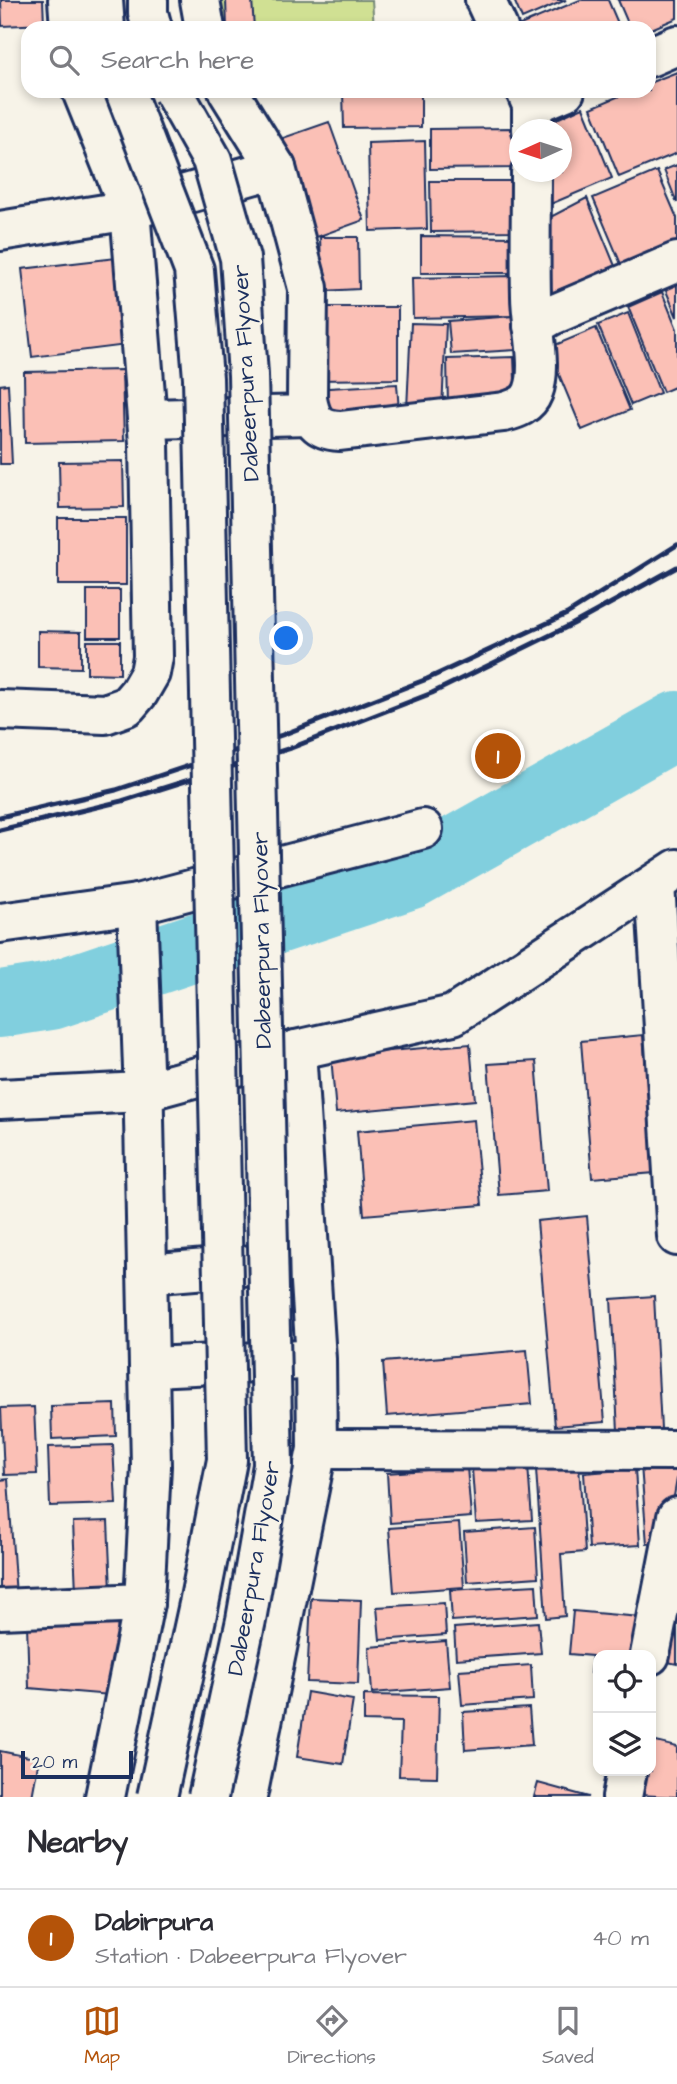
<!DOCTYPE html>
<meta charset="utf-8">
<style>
:root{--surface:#fff;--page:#f7f7f7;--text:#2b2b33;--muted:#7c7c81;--line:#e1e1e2;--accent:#b45309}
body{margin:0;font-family:"Architects Daughter",sans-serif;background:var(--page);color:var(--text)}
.controls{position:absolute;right:21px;bottom:21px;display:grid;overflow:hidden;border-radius:14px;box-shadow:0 4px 10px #0003}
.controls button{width:63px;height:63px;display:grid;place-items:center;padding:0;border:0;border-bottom:2px solid var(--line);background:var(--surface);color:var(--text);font:35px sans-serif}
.compass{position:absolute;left:509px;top:119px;width:63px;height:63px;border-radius:50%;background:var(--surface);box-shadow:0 4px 10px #0003;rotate:267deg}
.scale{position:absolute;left:21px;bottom:18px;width:112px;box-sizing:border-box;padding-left:7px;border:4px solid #1b2f5e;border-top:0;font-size:19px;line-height:24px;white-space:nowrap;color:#1b2f5e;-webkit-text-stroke:5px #f7f3e8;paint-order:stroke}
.you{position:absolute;left:287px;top:639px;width:24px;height:24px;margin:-18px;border:5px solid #fff;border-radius:50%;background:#1a73e8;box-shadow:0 0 0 10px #1a73e833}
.badge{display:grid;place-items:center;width:46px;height:46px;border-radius:50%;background:var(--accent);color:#fff;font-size:23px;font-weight:700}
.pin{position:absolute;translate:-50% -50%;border:4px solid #fff;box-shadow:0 2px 7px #0006}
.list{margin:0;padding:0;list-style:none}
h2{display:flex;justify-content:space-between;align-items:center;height:91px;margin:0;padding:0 28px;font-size:30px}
h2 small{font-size:23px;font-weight:400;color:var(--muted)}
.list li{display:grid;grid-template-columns:46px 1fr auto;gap:21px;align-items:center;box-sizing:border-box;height:98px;padding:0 28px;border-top:2px solid var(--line)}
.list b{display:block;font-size:26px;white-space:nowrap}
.list p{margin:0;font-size:23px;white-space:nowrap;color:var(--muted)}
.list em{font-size:23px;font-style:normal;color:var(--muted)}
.icon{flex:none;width:38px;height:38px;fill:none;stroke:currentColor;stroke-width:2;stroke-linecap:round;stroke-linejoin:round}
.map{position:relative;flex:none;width:677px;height:1797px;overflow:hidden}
.search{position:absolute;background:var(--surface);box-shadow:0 4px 10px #0003;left:21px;right:21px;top:21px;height:77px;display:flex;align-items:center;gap:18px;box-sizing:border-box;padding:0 24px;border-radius:21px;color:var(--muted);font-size:26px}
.sheet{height:189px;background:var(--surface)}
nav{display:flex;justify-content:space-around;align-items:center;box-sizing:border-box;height:98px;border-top:2px solid var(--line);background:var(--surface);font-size:19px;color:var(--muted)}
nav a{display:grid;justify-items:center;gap:4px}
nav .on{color:var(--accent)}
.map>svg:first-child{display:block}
.green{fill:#d0e093;stroke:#768878;stroke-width:2}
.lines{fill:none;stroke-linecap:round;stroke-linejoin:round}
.river{stroke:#81cfde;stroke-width:68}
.building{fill:#fbc0b6;stroke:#1b2f5e;stroke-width:2}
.street-casing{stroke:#1b2f5e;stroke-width:44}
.secondary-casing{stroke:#1b2f5e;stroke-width:44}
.street{stroke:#f7f3e8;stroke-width:38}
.secondary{stroke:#f7f3e8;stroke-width:38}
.rail{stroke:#1b2f5e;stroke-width:5}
.secondary-bridge-casing{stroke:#1b2f5e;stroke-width:44;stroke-linecap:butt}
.secondary-bridge{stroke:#f7f3e8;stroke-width:38}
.labels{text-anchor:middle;stroke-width:5;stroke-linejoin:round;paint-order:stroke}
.street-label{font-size:23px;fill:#1b2f5e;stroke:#f7f3e8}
</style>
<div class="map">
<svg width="677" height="1797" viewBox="0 0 677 1797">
<rect width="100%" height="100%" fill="#f7f3e8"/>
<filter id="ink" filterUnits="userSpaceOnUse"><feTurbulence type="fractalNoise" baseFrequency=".0143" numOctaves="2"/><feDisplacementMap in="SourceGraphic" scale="14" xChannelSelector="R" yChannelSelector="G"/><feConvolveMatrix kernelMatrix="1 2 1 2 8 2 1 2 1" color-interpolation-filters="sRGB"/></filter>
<g filter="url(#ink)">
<!-- green -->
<polygon class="green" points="215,0 372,0 374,28 219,28"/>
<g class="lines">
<!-- river -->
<polyline class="river" points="0,1004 51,996 411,875 677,725"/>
</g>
<!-- building -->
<g class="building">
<polygon points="1,0 43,0 44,24 2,26"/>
<polygon points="226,0 252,0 254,28 227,28"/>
<polygon points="514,0 566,0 522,19"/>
<polygon points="580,0 608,0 620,28 521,28 520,25"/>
<polygon points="618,0 677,0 677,18 649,30 649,28 630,28"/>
<polygon points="677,72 677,153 619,177 591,108 631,91 649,91 649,83"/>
<polygon points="343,91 421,91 421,127 344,128"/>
<polygon points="583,107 612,178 546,206 542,172 562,172 562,130 537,128"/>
<polygon points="329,122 364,220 314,238 280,139"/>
<polygon points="514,128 515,168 430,169 430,129"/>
<polygon points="425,141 427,229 370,231 368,143"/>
<polygon points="677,165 677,203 664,170"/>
<polygon points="657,171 677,218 677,246 623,269 593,198"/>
<polygon points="430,181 514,181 515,231 431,232"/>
<polygon points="587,198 615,266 552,293 539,223"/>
<polygon points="421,236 518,237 518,273 421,273"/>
<polygon points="320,237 358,237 359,289 322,291"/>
<polygon points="116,258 127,345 32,357 22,269"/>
<polygon points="513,276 514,316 413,318 412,278"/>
<polygon points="677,280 677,317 664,286"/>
<polygon points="662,292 677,329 677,386 663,392 628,307"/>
<polygon points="312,307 398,307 398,379 313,380"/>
<polygon points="628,313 660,393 631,405 598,325"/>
<polygon points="514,316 516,350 451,354 448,321"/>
<polygon points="411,323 446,324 442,410 407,409"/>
<polygon points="596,328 630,410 582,430 548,348"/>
<polygon points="514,357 516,404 448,406 447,359"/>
<polygon points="122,370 124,441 25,443 24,372"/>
<polygon points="8,384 12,464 0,464 0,385"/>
<polygon points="397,384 399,411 314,417 312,389"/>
<polygon points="123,461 124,507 60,508 59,462"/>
<rect x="58" y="518" width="68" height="67"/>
<rect x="87" y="590" width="33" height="47"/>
<polygon points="38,631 81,632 81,668 38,667"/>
<polygon points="87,641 120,641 120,674 87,673"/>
<polygon points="643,1035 655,1173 592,1178 581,1041"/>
<polygon points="470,1044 475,1100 336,1113 331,1056"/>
<polygon points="536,1061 547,1191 499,1195 488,1064"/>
<polygon points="474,1120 482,1205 364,1215 357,1131"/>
<polygon points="587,1216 605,1422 555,1426 537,1221"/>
<polygon points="654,1296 661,1429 618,1431 611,1299"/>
<polygon points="527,1350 532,1404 387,1416 383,1362"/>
<polygon points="115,1404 116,1436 52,1439 51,1406"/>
<polygon points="34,1407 37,1474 4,1475 1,1408"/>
<polygon points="113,1445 116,1504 50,1506 48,1447"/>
<polygon points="677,1463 677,1479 666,1542 647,1544 641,1465"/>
<polygon points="528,1465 532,1520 476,1523 472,1469"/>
<polygon points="579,1466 585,1552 561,1554 565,1616 546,1618 536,1469"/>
<polygon points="467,1467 471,1517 390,1523 387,1473"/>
<polygon points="635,1469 640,1545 589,1548 584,1473"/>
<polygon points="8,1479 16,1596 0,1597 0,1480"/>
<polygon points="108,1521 111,1590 76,1592 73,1522"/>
<polygon points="459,1523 464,1587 394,1592 389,1528"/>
<polygon points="535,1527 538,1577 467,1582 464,1532"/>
<polygon points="536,1585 538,1615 452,1621 450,1590"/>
<polygon points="311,1598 361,1600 358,1684 307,1682"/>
<polygon points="444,1603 446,1635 380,1640 377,1607"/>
<polygon points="677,1607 677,1664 659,1660"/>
<polygon points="573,1611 640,1617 637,1655 598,1655 598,1674 590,1673 592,1656 569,1654"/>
<polygon points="117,1620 122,1696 29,1688 27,1624"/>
<polygon points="538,1622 541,1653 456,1659 454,1628"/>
<polygon points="446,1641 450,1687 372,1693 369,1647"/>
<polygon points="531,1665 533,1700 462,1705 459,1670"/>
<polygon points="307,1692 353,1700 343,1764 297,1757"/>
<polygon points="364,1695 439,1696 437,1777 399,1776 401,1722 364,1721"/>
<polygon points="529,1708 532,1745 465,1750 463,1712"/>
<polygon points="652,1741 677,1747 677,1797 639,1795 645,1771 651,1771"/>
<polygon points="0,1751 39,1759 32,1797 0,1797"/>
<polygon points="538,1783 589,1797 534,1797"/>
</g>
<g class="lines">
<defs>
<g id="street">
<polyline points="485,0 498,28"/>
<polyline points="649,57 677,45"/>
<polyline points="526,91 532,105 532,130"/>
<polyline points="532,105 565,91"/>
<path d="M276,168L308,288L307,399C311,420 317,430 340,431L504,412C516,409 528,405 533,392C543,366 531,324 531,296C530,254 531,213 531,172"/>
<polyline points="533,326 550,316 677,262"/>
<polyline points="147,419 311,415"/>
<polyline points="0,710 105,714 127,706 139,692 150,673 153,657 149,443 130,210"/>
<polyline points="655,884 677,1236"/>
<polyline points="137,904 423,829"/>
<polyline points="296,1050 453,1015 677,869"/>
<polyline points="0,1099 142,1092"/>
<polyline points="317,1449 677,1450"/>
<polyline points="0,1609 144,1603"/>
<polyline points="650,1655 677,1517"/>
<polyline points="622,1797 627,1771"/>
</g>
<g id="secondary">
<polyline points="68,0 70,28"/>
<polyline points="103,0 105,28"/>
<polyline points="148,0 148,13 152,28"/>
<polyline points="200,0 205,28"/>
<polyline points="82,91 130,210"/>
<polyline points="0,231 130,210 276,168 228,91"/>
<polyline points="0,923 137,904 143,1068 151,1466 144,1603 105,1797"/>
<polyline points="142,1092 296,1050 316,1359 317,1449 247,1797"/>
<polyline points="147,1274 302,1261"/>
<polyline points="151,1367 303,1360"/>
</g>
</defs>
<!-- street casing -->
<use href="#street" class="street-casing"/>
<!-- secondary casing -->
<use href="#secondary" class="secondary-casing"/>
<!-- street -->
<use href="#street" class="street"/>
<!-- secondary -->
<use href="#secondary" class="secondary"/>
<!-- rail -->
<g class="rail">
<polyline points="0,817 116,790 282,735 427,679 567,614 677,545"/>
<polyline points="0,830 122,801 291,748 432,693 573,624 677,567"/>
</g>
<defs>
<g id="secondary-bridge">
<polyline points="125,91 194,270 203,378 227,1460 199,1604 157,1797"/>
<polyline points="173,91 212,160 240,258 248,375 273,1465 246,1620 208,1797"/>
</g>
</defs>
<!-- secondary-bridge casing -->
<use href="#secondary-bridge" class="secondary-bridge-casing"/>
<!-- secondary-bridge -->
<use href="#secondary-bridge" class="secondary-bridge"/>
</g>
</g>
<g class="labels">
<!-- street labels -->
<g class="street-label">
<text transform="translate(245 373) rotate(-93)" y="8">Dabeerpura Flyover</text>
<text transform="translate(261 940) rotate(-91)" y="8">Dabeerpura Flyover</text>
<text transform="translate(253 1568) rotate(-80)" y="8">Dabeerpura Flyover</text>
</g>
</g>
</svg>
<div class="controls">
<button><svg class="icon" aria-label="locate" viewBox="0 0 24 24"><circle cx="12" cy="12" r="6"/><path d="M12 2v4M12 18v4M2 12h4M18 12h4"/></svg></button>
<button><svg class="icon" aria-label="layers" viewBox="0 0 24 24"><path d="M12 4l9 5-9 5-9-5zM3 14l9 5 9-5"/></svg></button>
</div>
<svg class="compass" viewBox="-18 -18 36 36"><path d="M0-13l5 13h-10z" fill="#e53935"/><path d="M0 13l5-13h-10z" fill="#7c7c81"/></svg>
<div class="scale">20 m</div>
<div class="you"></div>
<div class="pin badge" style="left:498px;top:756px">1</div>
<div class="search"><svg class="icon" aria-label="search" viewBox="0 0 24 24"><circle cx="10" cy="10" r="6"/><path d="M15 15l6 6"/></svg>Search here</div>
</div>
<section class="sheet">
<h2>Nearby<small></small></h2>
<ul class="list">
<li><span class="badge">1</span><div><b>Dabirpura</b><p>Station · Dabeerpura Flyover</p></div><em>40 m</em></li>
</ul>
</section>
<nav>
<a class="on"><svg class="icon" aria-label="map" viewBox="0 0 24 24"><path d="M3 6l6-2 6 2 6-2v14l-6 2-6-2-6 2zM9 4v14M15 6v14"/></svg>Map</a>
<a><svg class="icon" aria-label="directions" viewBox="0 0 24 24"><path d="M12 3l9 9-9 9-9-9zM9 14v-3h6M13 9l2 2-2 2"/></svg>Directions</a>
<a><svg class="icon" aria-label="saved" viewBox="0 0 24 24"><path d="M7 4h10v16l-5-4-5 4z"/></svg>Saved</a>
</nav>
